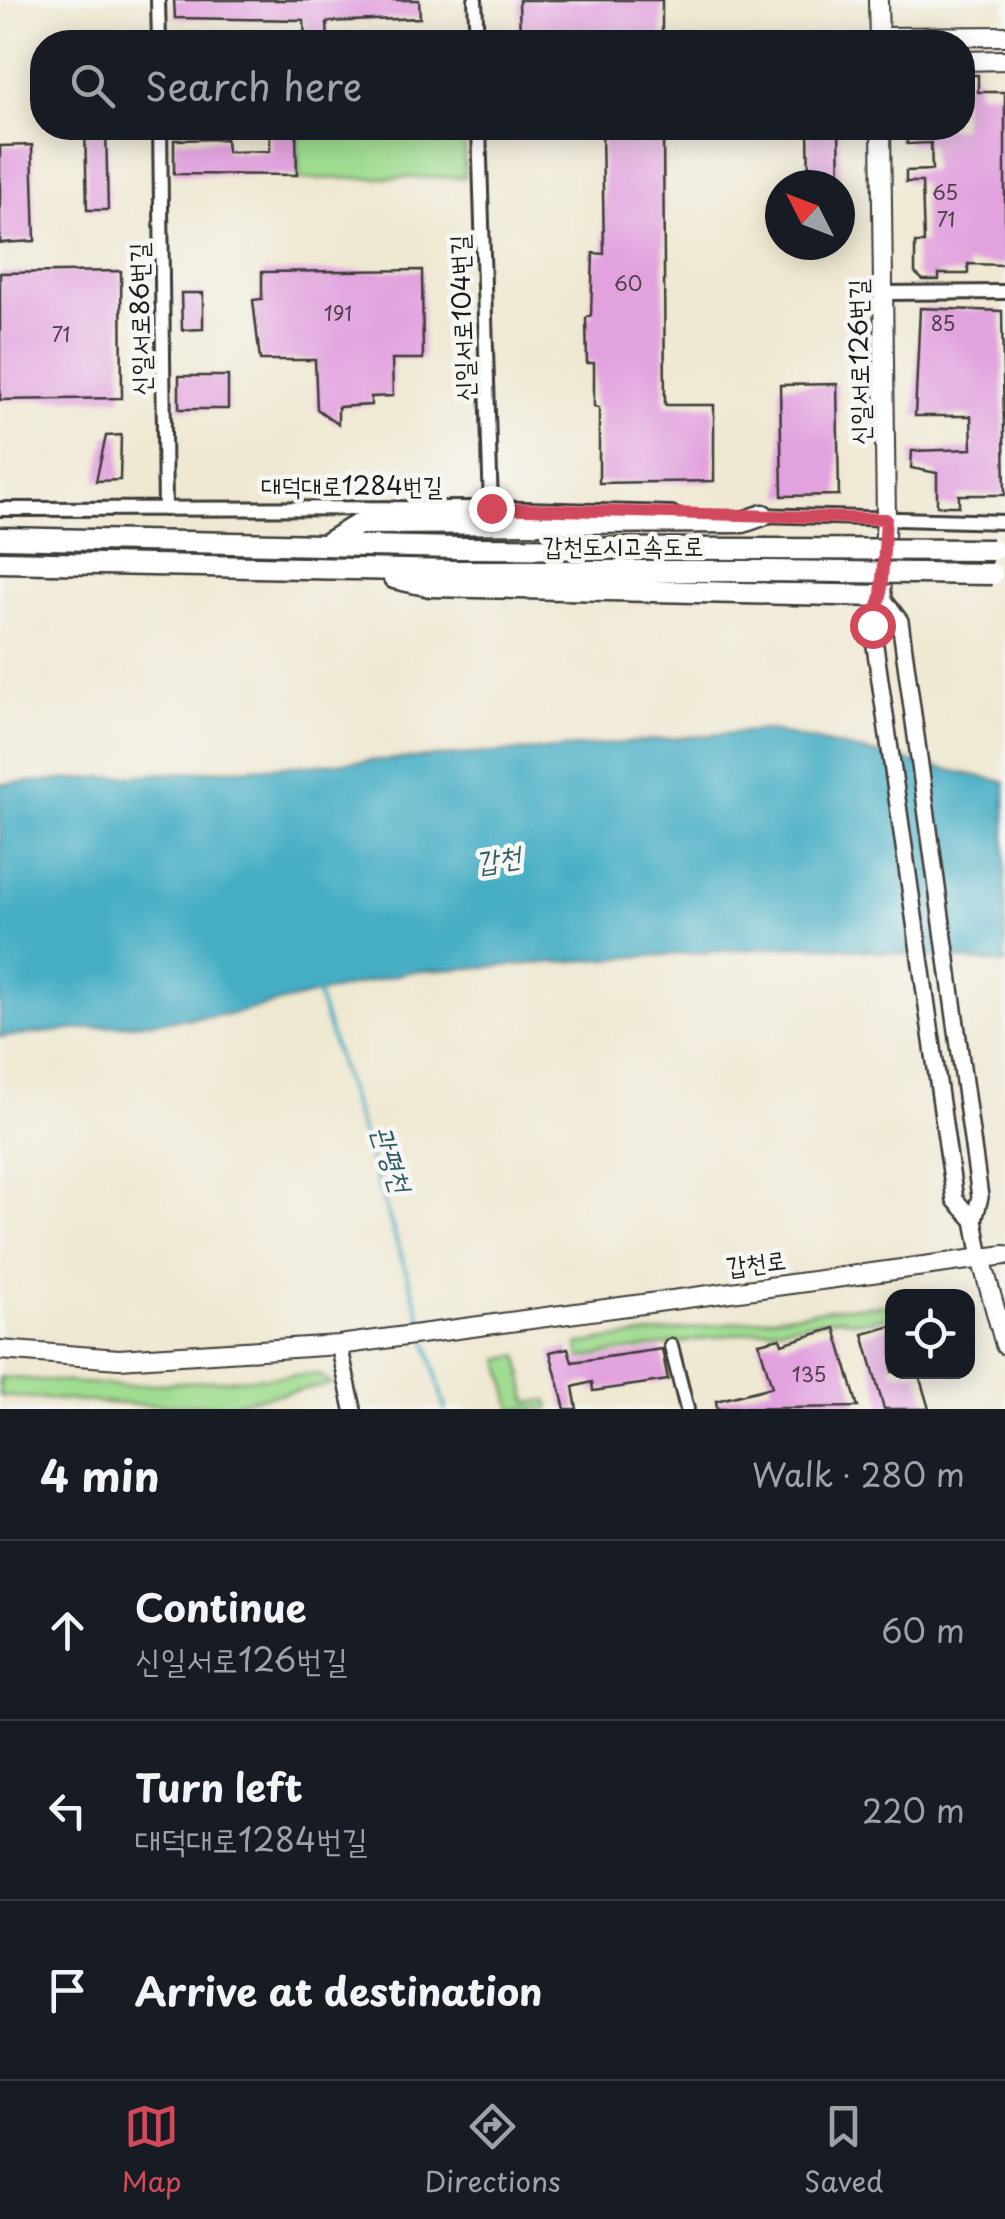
<!DOCTYPE html>
<meta charset="utf-8">
<style>
:root{--surface:#171b24;--page:#20242c;--text:#f1f3f6;--muted:#9ea1a6;--line:#363941;--accent:#d1495b}
body{margin:0;font-family:"Playpen Sans","Poor Story",sans-serif;background:var(--page);color:var(--text)}
.controls{position:absolute;right:30px;bottom:30px;display:grid;overflow:hidden;border-radius:20px;box-shadow:0 5px 25px #0003}
.controls button{width:90px;height:90px;display:grid;place-items:center;padding:0;border:0;border-bottom:2px solid var(--line);background:var(--surface);color:var(--text);font:50px sans-serif}
.compass{position:absolute;left:765px;top:170px;width:90px;height:90px;border-radius:50%;background:var(--surface);box-shadow:0 5px 25px #0003;rotate:312deg}
.stop{position:absolute;width:30px;height:30px;margin:-22px;border:8px solid #d1495b;border-radius:50%;background:#fff}
.stop.end{background:#d1495b;border-color:#fff;box-shadow:0 2px 10px #0008}
.list{margin:0;padding:0;list-style:none}
h2{display:flex;justify-content:space-between;align-items:center;height:130px;margin:0;padding:0 40px;font-size:42px}
h2 small{font-size:32px;font-weight:400;color:var(--muted)}
.list li{display:grid;grid-template-columns:65px 1fr auto;gap:30px;align-items:center;box-sizing:border-box;height:180px;padding:0 40px;border-top:2px solid var(--line)}
.list b{display:block;font-size:38px;white-space:nowrap}
.list p{margin:0;font-size:32px;white-space:nowrap;color:var(--muted)}
.list em{font-size:32px;font-style:normal;color:var(--muted)}
.icon{flex:none;width:55px;height:55px;fill:none;stroke:currentColor;stroke-width:2;stroke-linecap:round;stroke-linejoin:round}
.map{position:relative;flex:none;width:1005px;height:1409px;overflow:hidden}
.search{position:absolute;background:var(--surface);box-shadow:0 5px 25px #0003;left:30px;right:30px;top:30px;height:110px;display:flex;align-items:center;gap:25px;box-sizing:border-box;padding:0 35px;border-radius:40px;color:var(--muted);font-size:38px}
.sheet{height:670px;background:var(--surface)}
nav{display:flex;justify-content:space-around;align-items:center;box-sizing:border-box;height:140px;border-top:2px solid var(--line);background:var(--surface);font-size:28px;color:var(--muted)}
nav a{display:grid;justify-items:center;gap:5px}
nav .on{color:var(--accent)}
.map>svg:first-child{display:block}
.green{fill:#a0dd91;stroke:#5e7c56;stroke-width:2.5}
.water{fill:#44adc4;stroke:#306470;stroke-width:2.5}
.lines{fill:none;stroke-linecap:round;stroke-linejoin:round}
.stream{stroke:#44adc4;stroke-width:4}
.building{fill:#e2a2de}
.minor-casing{stroke:#3c3b37;stroke-width:18}
.tertiary-casing{stroke:#3c3b37;stroke-width:20}
.secondary-casing{stroke:#3c3b37;stroke-width:22}
.trunk-casing{stroke:#3c3b37;stroke-width:25}
.minor{stroke:#fff;stroke-width:12}
.tertiary{stroke:#fff;stroke-width:15}
.secondary{stroke:#fff;stroke-width:18}
.trunk{stroke:#fff;stroke-width:20}
.trunk-bridge-casing{stroke:#3c3b37;stroke-width:25;stroke-linecap:butt}
.trunk-bridge{stroke:#fff;stroke-width:20}
.route{stroke:#d1495b;stroke-width:12}
.labels{text-anchor:middle;stroke-width:9;stroke-linejoin:round;paint-order:stroke}
.number-label{font-size:20px;fill:#4e3e4c}
.street-label{font-size:25px;fill:#1c1c1c;stroke:#f6f6f2}
.water-label{font-size:28px;font-style:italic;fill:#2e5d68;stroke:#f6f6f2}
</style>
<div class="map">
<svg width="1005" height="1409" viewBox="0 0 1005 1409">
<rect width="100%" height="100%" fill="#f6f6f2"/>
<filter id="ink" filterUnits="userSpaceOnUse"><feTurbulence type="fractalNoise" baseFrequency=".01" numOctaves="2"/><feDisplacementMap in="SourceGraphic" scale="20" xChannelSelector="R" yChannelSelector="G"/><feConvolveMatrix kernelMatrix="1 2 1 2 8 2 1 2 1" color-interpolation-filters="sRGB"/></filter>
<filter id="wash" filterUnits="userSpaceOnUse"><feTurbulence type="fractalNoise" baseFrequency=".0048" numOctaves="4" result="noise"/><feDisplacementMap in="SourceGraphic" scale="40" xChannelSelector="R" yChannelSelector="G"/><feGaussianBlur stdDeviation="2.25" result="paint"/><feColorMatrix in="noise" values="0 0 0 0 0 0 0 0 0 0 0 0 0 0 0 0 0 1.4 0 .05"/><feComposite in="paint" operator="in"/></filter>
<g filter="url(#wash)">
<rect width="100%" height="100%" fill="#efe8d2"/>
<!-- green -->
<g class="green">
<polygon points="298,128 465,128 464,177 299,179"/>
<polygon points="892,1305 892,1317 855,1322 840,1318 580,1358 578,1344 846,1307"/>
<polygon points="519,1355 528,1403 548,1400 550,1409 512,1409 500,1360"/>
<polygon points="318,1374 332,1384 227,1404 143,1405 0,1396 0,1377 125,1386"/>
</g>
<!-- water -->
<polygon class="water" points="766,730 1005,782 1005,964 814,945 409,972 232,1014 0,1037 0,784 554,749"/>
<g class="lines">
<!-- stream -->
<g class="stream">
<polyline points="317,993 424,1327"/>
<polyline points="427,1341 445,1409"/>
</g>
</g>
<g id="blocks">
<!-- building -->
<g class="building">
<polygon points="174,0 419,0 420,18 327,22 328,42 305,42 304,20 175,18"/>
<polygon points="519,0 662,0 662,42 520,42"/>
<polygon points="969,75 978,75 978,92 1005,92 1005,265 968,264 968,274 939,274 939,280 923,280 915,273 915,243 924,243 922,182 906,182 906,171 932,170 931,143 907,144 906,128 962,128 962,84 969,84"/>
<polygon points="85,128 106,128 108,210 87,210"/>
<polygon points="270,128 296,128 297,175 174,174 174,140 226,139 227,152 270,151"/>
<polygon points="602,128 663,128 665,405 714,405 714,481 599,483 599,408 594,407 594,363 587,363 586,318 591,315 593,253 604,254"/>
<polygon points="808,128 839,128 840,185 809,185"/>
<polygon points="32,145 35,241 0,243 0,146"/>
<polygon points="422,270 423,359 392,359 393,396 371,397 371,405 338,407 338,424 317,409 315,360 260,360 253,300 262,299 262,272"/>
<polygon points="121,271 122,398 0,400 0,273"/>
<polygon points="181,293 203,293 203,329 182,330"/>
<polygon points="920,308 1002,311 1005,495 959,495 959,506 937,506 937,473 911,468 912,451 972,449 971,416 915,416"/>
<rect x="179" y="376" width="49" height="33"/>
<polygon points="837,384 839,495 782,496 780,385"/>
<polygon points="121,435 120,480 96,481 106,436"/>
<polygon points="892,1326 892,1372 918,1372 929,1409 884,1409 863,1334"/>
<polygon points="835,1328 858,1407 717,1409 716,1401 772,1387 759,1343 780,1338 782,1344"/>
<polygon points="568,1348 572,1362 662,1349 668,1380 593,1391 592,1382 573,1387 577,1409 565,1409 550,1352"/>
</g>
</g>
</g>
<g filter="url(#ink)">
<use href="#blocks" fill-opacity="0" stroke="#3c3b37" stroke-width="2.5"/>
<g class="lines">
<defs>
<g id="minor">
<polyline points="158,0 159,42"/>
<polyline points="475,0 477,42"/>
<polyline points="160,128 165,509"/>
<polyline points="479,128 491,508"/>
<polyline points="884,293 1005,292"/>
<polyline points="0,509 491,508 672,513"/>
<polyline points="757,515 1005,522"/>
<polyline points="671,1346 687,1409"/>
</g>
<g id="tertiary">
<polyline points="881,596 900,621 980,1197 974,1220 981,1258"/>
<polyline points="881,596 872,625 955,1200 974,1220"/>
<polyline points="339,1345 353,1409"/>
</g>
<g id="secondary">
<polyline points="878,0 879,42"/>
<polyline points="879,37 1005,36"/>
<polyline points="962,61 1005,60"/>
<polyline points="881,128 886,519 881,596"/>
<polyline points="981,1258 1005,1345"/>
<polyline points="0,1350 119,1359 339,1345 1005,1255"/>
</g>
<g id="trunk">
<polyline points="0,538 458,548 765,549"/>
<polyline points="326,544 359,524 743,522 763,515"/>
<polyline points="0,562 454,571 766,571"/>
<polyline points="394,578 430,586 881,596"/>
</g>
</defs>
<!-- minor casing -->
<use href="#minor" class="minor-casing"/>
<!-- tertiary casing -->
<use href="#tertiary" class="tertiary-casing"/>
<!-- secondary casing -->
<use href="#secondary" class="secondary-casing"/>
<!-- trunk casing -->
<use href="#trunk" class="trunk-casing"/>
<!-- minor -->
<use href="#minor" class="minor"/>
<!-- tertiary -->
<use href="#tertiary" class="tertiary"/>
<!-- secondary -->
<use href="#secondary" class="secondary"/>
<!-- trunk -->
<use href="#trunk" class="trunk"/>
<defs>
<g id="trunk-bridge">
<polyline points="765,549 992,550"/>
<polyline points="766,571 992,574"/>
</g>
</defs>
<!-- trunk-bridge casing -->
<use href="#trunk-bridge" class="trunk-bridge-casing"/>
<!-- trunk-bridge -->
<use href="#trunk-bridge" class="trunk-bridge"/>
</g>
</g>
<g class="lines" filter="url(#ink)">
<!-- route -->
<polyline class="route" points="491,508 886,519 881,596 872,625"/>
</g>
<g class="labels">
<!-- number labels -->
<g class="number-label">
<text x="945" y="200">65</text>
<text x="946" y="227">71</text>
<text x="628" y="291">60</text>
<text x="338" y="321">191</text>
<text x="943" y="331">85</text>
<text x="61" y="342">71</text>
<text x="809" y="1382">135</text>
</g>
<!-- street labels -->
<g class="street-label">
<text transform="translate(462 318) rotate(-92)" y="9">신일서로104번길</text>
<text transform="translate(140 319) rotate(-91)" y="9">신일서로86번길</text>
<text transform="translate(859 362) rotate(-91)" y="9">신일서로126번길</text>
<text x="352" y="495">대덕대로1284번길</text>
<text x="623" y="555">갑천도시고속도로</text>
<text transform="translate(756 1263) rotate(-7)" y="9">갑천로</text>
</g>
<!-- water labels -->
<g class="water-label">
<text transform="translate(498 859) rotate(-9)" y="10">갑천</text>
<text transform="translate(392 1159) rotate(72)" y="10">관평천</text>
</g>
</g>
</svg>
<div class="controls">
<button><svg class="icon" aria-label="locate" viewBox="0 0 24 24"><circle cx="12" cy="12" r="6"/><path d="M12 2v4M12 18v4M2 12h4M18 12h4"/></svg></button>
</div>
<svg class="compass" viewBox="-18 -18 36 36"><path d="M0-13l5 13h-10z" fill="#e53935"/><path d="M0 13l5-13h-10z" fill="#9ea1a6"/></svg>
<div class="stop" style="left:872px;top:625px"></div>
<div class="stop end" style="left:491px;top:508px"></div>
<div class="search"><svg class="icon" aria-label="search" viewBox="0 0 24 24"><circle cx="10" cy="10" r="6"/><path d="M15 15l6 6"/></svg>Search here</div>
</div>
<section class="sheet">
<h2>4 min<small>Walk · 280 m</small></h2>
<ul class="list">
<li><svg class="icon" aria-label="ahead" viewBox="0 0 24 24"><path d="M12 20V5M6 11l6-6 6 6"/></svg><div><b>Continue</b><p>신일서로126번길</p></div><em>60 m</em></li>
<li><svg class="icon" aria-label="left" viewBox="0 0 24 24"><path d="M17 20v-9H6M10 6l-5 5 5 5"/></svg><div><b>Turn left</b><p>대덕대로1284번길</p></div><em>220 m</em></li>
<li><svg class="icon" aria-label="arrive" viewBox="0 0 24 24"><path d="M6 21V4h12l-3 4 3 4H6"/></svg><div><b>Arrive at destination</b></div></li>
</ul>
</section>
<nav>
<a class="on"><svg class="icon" aria-label="map" viewBox="0 0 24 24"><path d="M3 6l6-2 6 2 6-2v14l-6 2-6-2-6 2zM9 4v14M15 6v14"/></svg>Map</a>
<a><svg class="icon" aria-label="directions" viewBox="0 0 24 24"><path d="M12 3l9 9-9 9-9-9zM9 14v-3h6M13 9l2 2-2 2"/></svg>Directions</a>
<a><svg class="icon" aria-label="saved" viewBox="0 0 24 24"><path d="M7 4h10v16l-5-4-5 4z"/></svg>Saved</a>
</nav>
